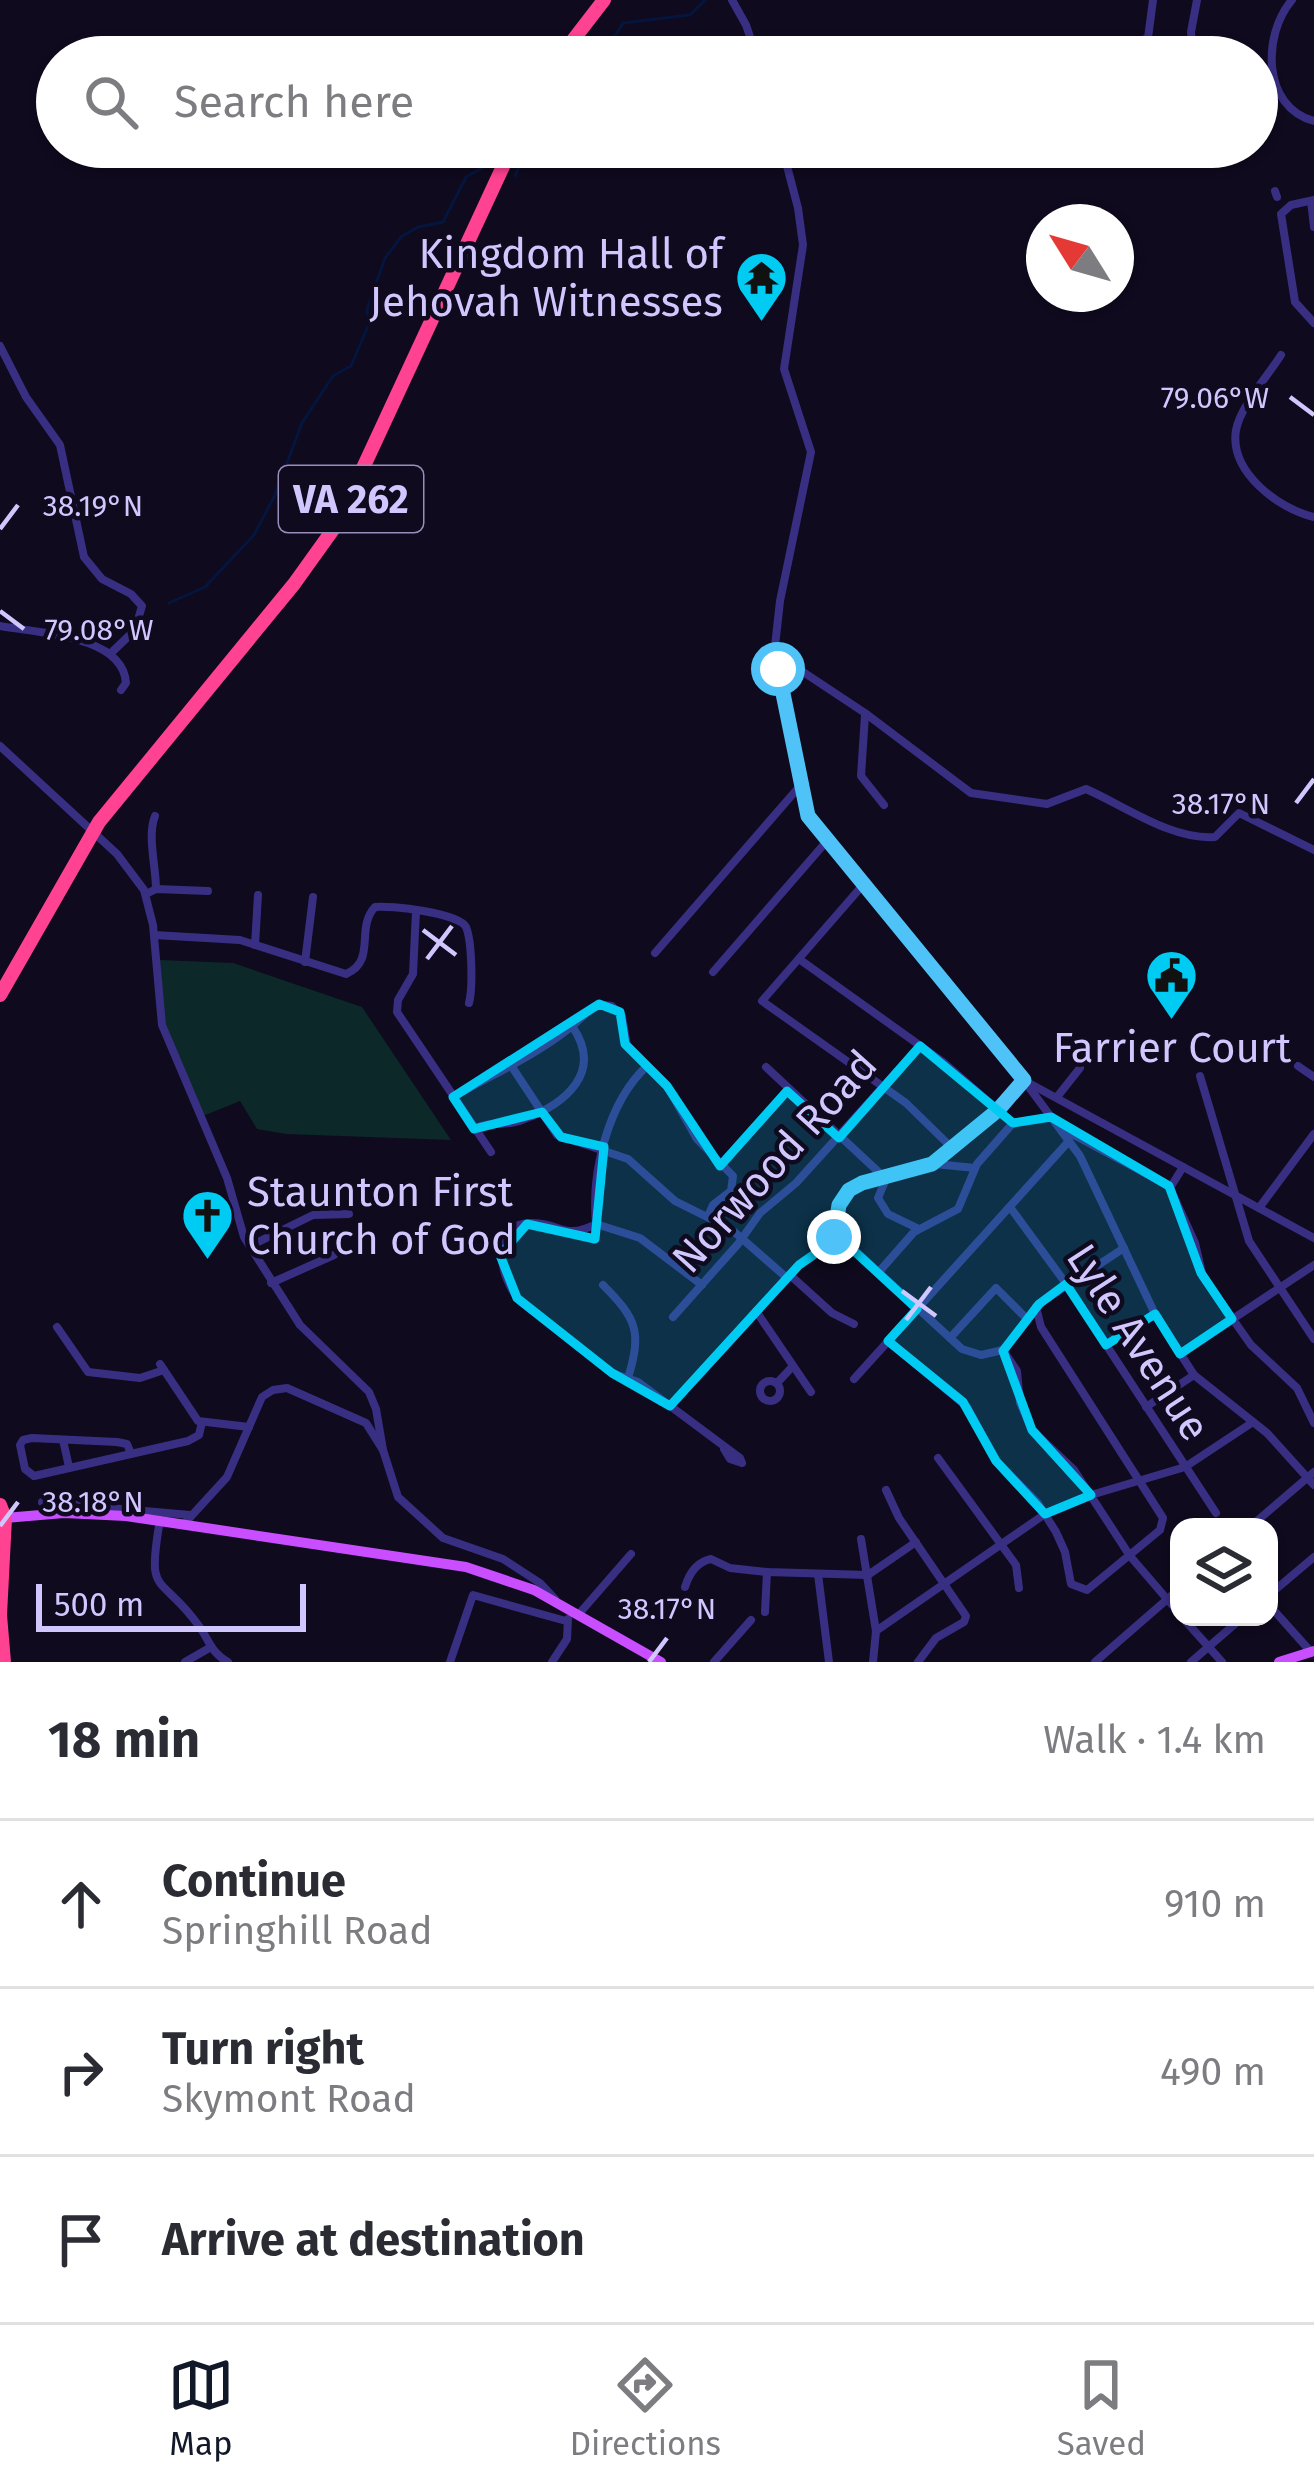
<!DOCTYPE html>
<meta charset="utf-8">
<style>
:root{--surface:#fff;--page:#f2f2f3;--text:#2b2b33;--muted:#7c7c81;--line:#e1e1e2;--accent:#111827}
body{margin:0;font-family:"Fira Sans",sans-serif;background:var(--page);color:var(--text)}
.controls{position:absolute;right:36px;bottom:36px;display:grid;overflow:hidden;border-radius:24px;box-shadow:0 3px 9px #0004}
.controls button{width:108px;height:108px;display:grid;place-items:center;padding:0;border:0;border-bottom:3px solid var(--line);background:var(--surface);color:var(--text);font:60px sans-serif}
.compass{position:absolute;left:1026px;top:204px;width:108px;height:108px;border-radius:50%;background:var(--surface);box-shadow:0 3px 9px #0004;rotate:307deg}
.scale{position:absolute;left:36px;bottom:30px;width:270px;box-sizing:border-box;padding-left:12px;border:6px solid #d1c7ff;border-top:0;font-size:33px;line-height:42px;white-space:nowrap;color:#d1c7ff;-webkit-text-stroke:9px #0f0a1e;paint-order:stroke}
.stop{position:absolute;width:36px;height:36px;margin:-27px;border:9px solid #4fc3f7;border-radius:50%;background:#fff}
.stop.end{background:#4fc3f7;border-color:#fff;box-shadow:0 3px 12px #0008}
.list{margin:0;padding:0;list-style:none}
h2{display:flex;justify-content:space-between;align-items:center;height:156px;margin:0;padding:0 48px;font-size:51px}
h2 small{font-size:39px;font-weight:400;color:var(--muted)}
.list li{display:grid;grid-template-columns:78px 1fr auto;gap:36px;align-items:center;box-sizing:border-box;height:168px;padding:0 48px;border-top:3px solid var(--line)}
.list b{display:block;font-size:45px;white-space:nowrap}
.list p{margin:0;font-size:39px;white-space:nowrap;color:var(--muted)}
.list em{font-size:39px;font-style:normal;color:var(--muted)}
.icon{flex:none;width:66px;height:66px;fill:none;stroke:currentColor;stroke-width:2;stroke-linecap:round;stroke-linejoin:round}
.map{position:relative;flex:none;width:1314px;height:1662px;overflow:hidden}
.search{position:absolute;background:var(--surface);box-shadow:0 3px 9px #0004;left:36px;right:36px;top:36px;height:132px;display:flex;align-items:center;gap:30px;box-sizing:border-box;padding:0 42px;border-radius:66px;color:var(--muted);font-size:45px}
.sheet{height:660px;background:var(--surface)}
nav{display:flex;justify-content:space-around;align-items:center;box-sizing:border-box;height:168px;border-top:3px solid var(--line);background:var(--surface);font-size:33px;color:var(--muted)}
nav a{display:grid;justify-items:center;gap:6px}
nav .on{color:var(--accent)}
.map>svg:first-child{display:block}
.green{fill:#0c2829}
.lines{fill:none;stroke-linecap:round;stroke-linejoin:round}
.stream{stroke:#04153e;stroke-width:3}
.minor{stroke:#382f83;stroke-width:8}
.major{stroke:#c84eff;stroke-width:10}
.highway{stroke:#ff4291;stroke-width:14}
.route{stroke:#4fc3f7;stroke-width:15}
.marked{fill:#00cbf2;fill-opacity:0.2;stroke:#00cbf2;stroke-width:9;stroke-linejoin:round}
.ticks{fill:none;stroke:#d1c7ff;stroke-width:4.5}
.labels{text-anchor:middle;stroke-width:9;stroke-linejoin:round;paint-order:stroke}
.shield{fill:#0f0a1e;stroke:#978ebc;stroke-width:3}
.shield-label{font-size:39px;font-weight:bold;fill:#d1c7ff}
.poi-label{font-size:42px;fill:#d1c7ff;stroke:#0f0a1e;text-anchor:end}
.street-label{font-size:42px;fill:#d1c7ff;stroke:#0f0a1e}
.ticks-label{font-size:30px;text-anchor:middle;fill:#d1c7ff;stroke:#0f0a1e;stroke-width:9;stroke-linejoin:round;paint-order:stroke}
</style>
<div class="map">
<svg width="1314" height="1662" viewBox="0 0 1314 1662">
<rect width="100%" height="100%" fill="#0f0a1e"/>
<!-- green -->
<polygon class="green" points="160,960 233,963 362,1007 451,1140 286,1134 257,1129 240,1101 203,1116 165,1029"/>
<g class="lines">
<!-- stream -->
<g class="stream">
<polyline points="602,57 623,23 690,15 705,0"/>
<polyline points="515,176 528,147"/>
<polyline points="169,603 205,587 254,535 275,495 302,423 333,376 351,366 368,326 367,309 385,258 401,237 418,227 443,222 466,177 484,167"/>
</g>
<!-- minor -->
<g class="minor">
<polyline points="732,0 746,25 757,57"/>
<path d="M1292,0C1262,35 1262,107 1314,121"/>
<polyline points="1130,57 1137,42 1148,38"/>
<polyline points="1151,57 1148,38 1153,0"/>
<polyline points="1193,57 1191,32 1197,0"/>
<polyline points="782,147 798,208 803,245 784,369 811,452 780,601 775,646 807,814 1011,1063 1080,1156 1155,1314 1194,1375 1267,1433 1314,1485"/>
<polyline points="1275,191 1277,197"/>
<polyline points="1314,200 1291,205 1281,214 1295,302 1314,323"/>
<polyline points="1311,201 1314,227"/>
<polyline points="0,346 26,397 60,445 84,557 102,579 131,594 142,606 135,630 111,653"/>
<path d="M1281,355C1268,376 1241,405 1236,430C1229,472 1279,509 1314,517"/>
<path d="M0,626C37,633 123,635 126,683L121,690"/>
<path d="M776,654L865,713L971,793L1047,804L1086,789C1125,806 1171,840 1215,837L1239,813L1314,850"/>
<polyline points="865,715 861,776 884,805"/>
<polyline points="0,746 117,854 144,890 153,925 162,1025 227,1178 244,1237 300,1325 369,1392 376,1409 383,1450"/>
<path d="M155,816C147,836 156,866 156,889"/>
<polyline points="862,886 762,1001 906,1103 951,1147"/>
<polyline points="146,894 156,889 208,891"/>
<polyline points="416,911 413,974 398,1000 397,1012 491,1152"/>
<path d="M154,935L240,940L346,974C377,961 355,928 375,907C390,905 459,913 466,927C472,941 473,988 469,1003"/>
<polyline points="255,945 258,895"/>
<polyline points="655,953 799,787"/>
<polyline points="799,959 943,1062 1013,1123"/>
<polyline points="305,962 313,897"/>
<polyline points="713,972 826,842"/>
<polyline points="1298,1066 1314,1077"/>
<polyline points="512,1067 557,1135 628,1159 675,1201 731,1229 787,1278"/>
<polyline points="766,1067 886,1179 878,1198 888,1214 917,1228"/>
<polyline points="1200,1076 1249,1241 1314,1339"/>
<polyline points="1025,1081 1314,1238"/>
<path d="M453,1097C493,1074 535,1056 571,1027C586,1015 591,1002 612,1006L622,1016L627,1046L667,1086L697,1139L733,1176L731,1191L713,1205L708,1216"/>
<polyline points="1057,1097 1080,1068"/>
<polyline points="1061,1128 1169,1186 1195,1243 1203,1277 1251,1345 1297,1388 1314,1423"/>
<path d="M474,1129C491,1120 505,1127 522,1120C566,1104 604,1072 572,1026"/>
<polyline points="722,1164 787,1091"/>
<polyline points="935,1164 975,1168"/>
<polyline points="1170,1188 1183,1167"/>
<polyline points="1010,1207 1067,1285 1216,1513"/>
<polyline points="1259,1208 1314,1134"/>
<path d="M596,1224C563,1241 561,1222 530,1223C486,1225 501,1280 520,1301L612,1373L638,1382L740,1458L742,1463L730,1459L724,1449"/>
<path d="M596,1224C591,1172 608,1102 647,1066"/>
<polyline points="596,1224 640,1238 702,1285"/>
<polyline points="836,1233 962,1349 981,1355 1003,1350"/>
<polyline points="250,1246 313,1215 349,1214"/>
<polyline points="878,1273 914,1232 958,1209 977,1164 1013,1123 1051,1117"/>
<polyline points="790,1275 832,1313 854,1324"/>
<polyline points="271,1283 334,1255"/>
<path d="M603,1285C637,1319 642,1332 628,1378"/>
<polyline points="756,1311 811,1392"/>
<polyline points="673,1317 738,1244 760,1213 796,1183 920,1046"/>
<polyline points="57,1327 88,1372 140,1378 164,1370"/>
<polyline points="950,1338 996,1288 1027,1319"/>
<polyline points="888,1341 967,1407 996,1461 1037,1502 1056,1532 1065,1552 1071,1584 1087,1590 1160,1530 1163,1518 1041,1327 1036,1307"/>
<polyline points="1106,1345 1155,1314"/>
<polyline points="1003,1350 1017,1371 1020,1403 1032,1430 1074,1470 1130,1556 1179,1613"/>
<polyline points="1003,1350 1042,1302 1124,1248"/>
<polyline points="1180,1354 1314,1265"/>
<polyline points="160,1364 198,1421 249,1427"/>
<polyline points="854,1379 1069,1141"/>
<circle cx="770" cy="1391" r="10"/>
<polyline points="777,1383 793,1366"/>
<polyline points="670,1406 799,1265 830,1243 837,1228 839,1205 849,1191 862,1183 929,1166 998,1110 1024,1080"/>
<polyline points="1146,1407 1194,1375"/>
<polyline points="63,1440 69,1467"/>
<polyline points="130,1451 127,1444 117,1442 32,1438 23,1440 20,1445 25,1469 34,1476 188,1441 199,1435 202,1422"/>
<polyline points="938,1458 1016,1565 1019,1588"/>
<polyline points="886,1490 899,1518 966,1616 964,1622 936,1638 918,1662"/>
<polyline points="42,1502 190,1515"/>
<path d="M160,1520C146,1599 160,1572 199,1626C209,1640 212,1654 228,1662"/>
<polyline points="184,1524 227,1477 262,1397 273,1390 287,1388 366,1423 383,1450 398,1497 443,1538 503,1559 540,1583 555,1599"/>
<polyline points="1250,1527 1314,1472"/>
<polyline points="861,1539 876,1631 873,1662"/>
<polyline points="818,1574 829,1662"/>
<path d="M685,1587C689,1574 696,1562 711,1559L730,1568L767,1572L868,1575L916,1542"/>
<polyline points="1269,1595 1314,1557"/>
<polyline points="1269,1605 1311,1652"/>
<polyline points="765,1612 767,1572"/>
<polyline points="578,1615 631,1554"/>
<polyline points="1182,1617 1222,1662"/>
<polyline points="876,1631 1045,1514 1091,1495 1185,1467 1253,1422"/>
<polyline points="185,1662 211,1647"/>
<polyline points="450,1662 473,1595 566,1621"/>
<polyline points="552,1662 567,1639 568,1619"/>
<polyline points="714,1662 751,1620"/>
<polyline points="1095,1662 1179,1589"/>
<polyline points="1191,1662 1243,1617"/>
</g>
<!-- major -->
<g class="major">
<polyline points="5,1518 64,1513 126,1516 466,1567 534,1590 661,1662"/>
<polyline points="1279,1662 1314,1651"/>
</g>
<!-- highway -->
<g class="highway">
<polyline points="560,57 604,0"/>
<polyline points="0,995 99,822 294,584 337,524 512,147"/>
<polyline points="0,1505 5,1518 0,1615 4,1662"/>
</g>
</g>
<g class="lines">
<!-- route -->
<polyline class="route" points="778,669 808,816 1024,1080 998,1110 932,1164 862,1183 849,1190 839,1205 834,1237"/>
</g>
<!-- marked area -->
<path class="marked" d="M599,1004L620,1012L625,1044L667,1086L720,1166L787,1091L839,1138L920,1046L1013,1123L1051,1117L1169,1186L1201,1273L1232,1319L1180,1354L1155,1314L1106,1345L1066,1284L1039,1304L1003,1351L1032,1430L1091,1495L1045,1514L996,1461L963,1402L888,1341L917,1309L839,1237L799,1265L670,1406L612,1373L517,1298L500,1255L527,1224L595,1239L604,1147L561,1137L542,1112L474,1129L453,1097Z"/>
<!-- ticks -->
<path class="ticks" d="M1290,397L1314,415M0,529L18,505M0,611L24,629M1296,803L1314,779M423,930L456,955M427,959L452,926M902,1291L936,1316M906,1320L931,1287M0,1526L18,1502M649,1662L667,1638"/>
<!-- icons -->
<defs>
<symbol id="temple-pin" viewBox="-11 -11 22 30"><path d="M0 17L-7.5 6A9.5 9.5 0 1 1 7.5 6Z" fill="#00cbf2" stroke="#0f0a1e"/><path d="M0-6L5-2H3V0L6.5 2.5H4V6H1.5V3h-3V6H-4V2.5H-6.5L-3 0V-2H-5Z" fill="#111"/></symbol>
<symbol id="civic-pin" viewBox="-11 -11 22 30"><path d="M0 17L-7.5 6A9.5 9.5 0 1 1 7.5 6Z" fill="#00cbf2" stroke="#0f0a1e"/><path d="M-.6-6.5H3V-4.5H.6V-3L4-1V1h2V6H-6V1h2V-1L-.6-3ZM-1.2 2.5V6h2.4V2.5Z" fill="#111"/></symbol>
<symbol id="church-pin" viewBox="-11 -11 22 30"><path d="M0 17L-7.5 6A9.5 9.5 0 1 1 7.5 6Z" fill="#00cbf2" stroke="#0f0a1e"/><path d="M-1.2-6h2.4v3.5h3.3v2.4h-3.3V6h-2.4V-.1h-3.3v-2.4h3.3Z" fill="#111"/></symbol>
</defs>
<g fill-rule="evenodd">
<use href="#temple-pin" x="732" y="248" width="59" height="81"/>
<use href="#civic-pin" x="1142" y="946" width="59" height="81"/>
<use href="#church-pin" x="178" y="1186" width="59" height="81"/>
</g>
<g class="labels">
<!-- shield labels -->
<rect class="shield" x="279" y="466" width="144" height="66" rx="9"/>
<g class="shield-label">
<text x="351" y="513">VA 262</text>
</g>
<!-- poi labels -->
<g class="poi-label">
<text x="723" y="268">Kingdom Hall of<tspan x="723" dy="48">Jehovah Witnesses</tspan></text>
<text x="1172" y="1062" text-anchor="middle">Farrier Court</text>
<text x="247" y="1206" text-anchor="start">Staunton First<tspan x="247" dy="48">Church of God</tspan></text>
</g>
<!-- street labels -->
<g class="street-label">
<text transform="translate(774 1161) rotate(-48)" y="15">Norwood Road</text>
<text transform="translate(1139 1342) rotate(57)" y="15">Lyle Avenue</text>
</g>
</g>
<g class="ticks-label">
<text x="1215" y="408">79.06°W</text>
<text x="93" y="516">38.19°N</text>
<text x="99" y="640">79.08°W</text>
<text x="1221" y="814">38.17°N</text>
<text x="93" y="1512">38.18°N</text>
<text x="667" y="1619">38.17°N</text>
</g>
</svg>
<div class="controls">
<button><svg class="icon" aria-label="layers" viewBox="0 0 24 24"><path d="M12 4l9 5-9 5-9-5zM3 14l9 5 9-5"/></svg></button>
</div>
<svg class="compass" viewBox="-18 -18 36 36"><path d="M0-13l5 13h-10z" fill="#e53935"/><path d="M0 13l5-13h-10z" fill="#7c7c81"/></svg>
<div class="scale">500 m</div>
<div class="stop" style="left:778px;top:669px"></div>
<div class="stop end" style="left:834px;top:1237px"></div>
<div class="search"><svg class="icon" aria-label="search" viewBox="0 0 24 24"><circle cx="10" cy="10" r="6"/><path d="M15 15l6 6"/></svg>Search here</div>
</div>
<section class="sheet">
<h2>18 min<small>Walk · 1.4 km</small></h2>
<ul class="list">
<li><svg class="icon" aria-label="ahead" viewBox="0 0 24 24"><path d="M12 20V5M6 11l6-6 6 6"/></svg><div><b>Continue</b><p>Springhill Road</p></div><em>910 m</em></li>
<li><svg class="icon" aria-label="right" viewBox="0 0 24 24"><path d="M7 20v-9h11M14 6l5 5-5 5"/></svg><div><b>Turn right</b><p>Skymont Road</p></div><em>490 m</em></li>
<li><svg class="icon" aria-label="arrive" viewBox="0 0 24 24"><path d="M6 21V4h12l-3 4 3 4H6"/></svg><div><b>Arrive at destination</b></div></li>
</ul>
</section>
<nav>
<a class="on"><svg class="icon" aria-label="map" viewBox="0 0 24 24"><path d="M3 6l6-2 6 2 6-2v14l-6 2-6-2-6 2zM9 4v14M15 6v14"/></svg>Map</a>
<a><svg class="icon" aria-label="directions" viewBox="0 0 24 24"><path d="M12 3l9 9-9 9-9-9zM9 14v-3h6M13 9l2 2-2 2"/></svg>Directions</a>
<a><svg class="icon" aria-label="saved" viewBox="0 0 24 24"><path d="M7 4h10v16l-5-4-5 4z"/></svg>Saved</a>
</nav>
